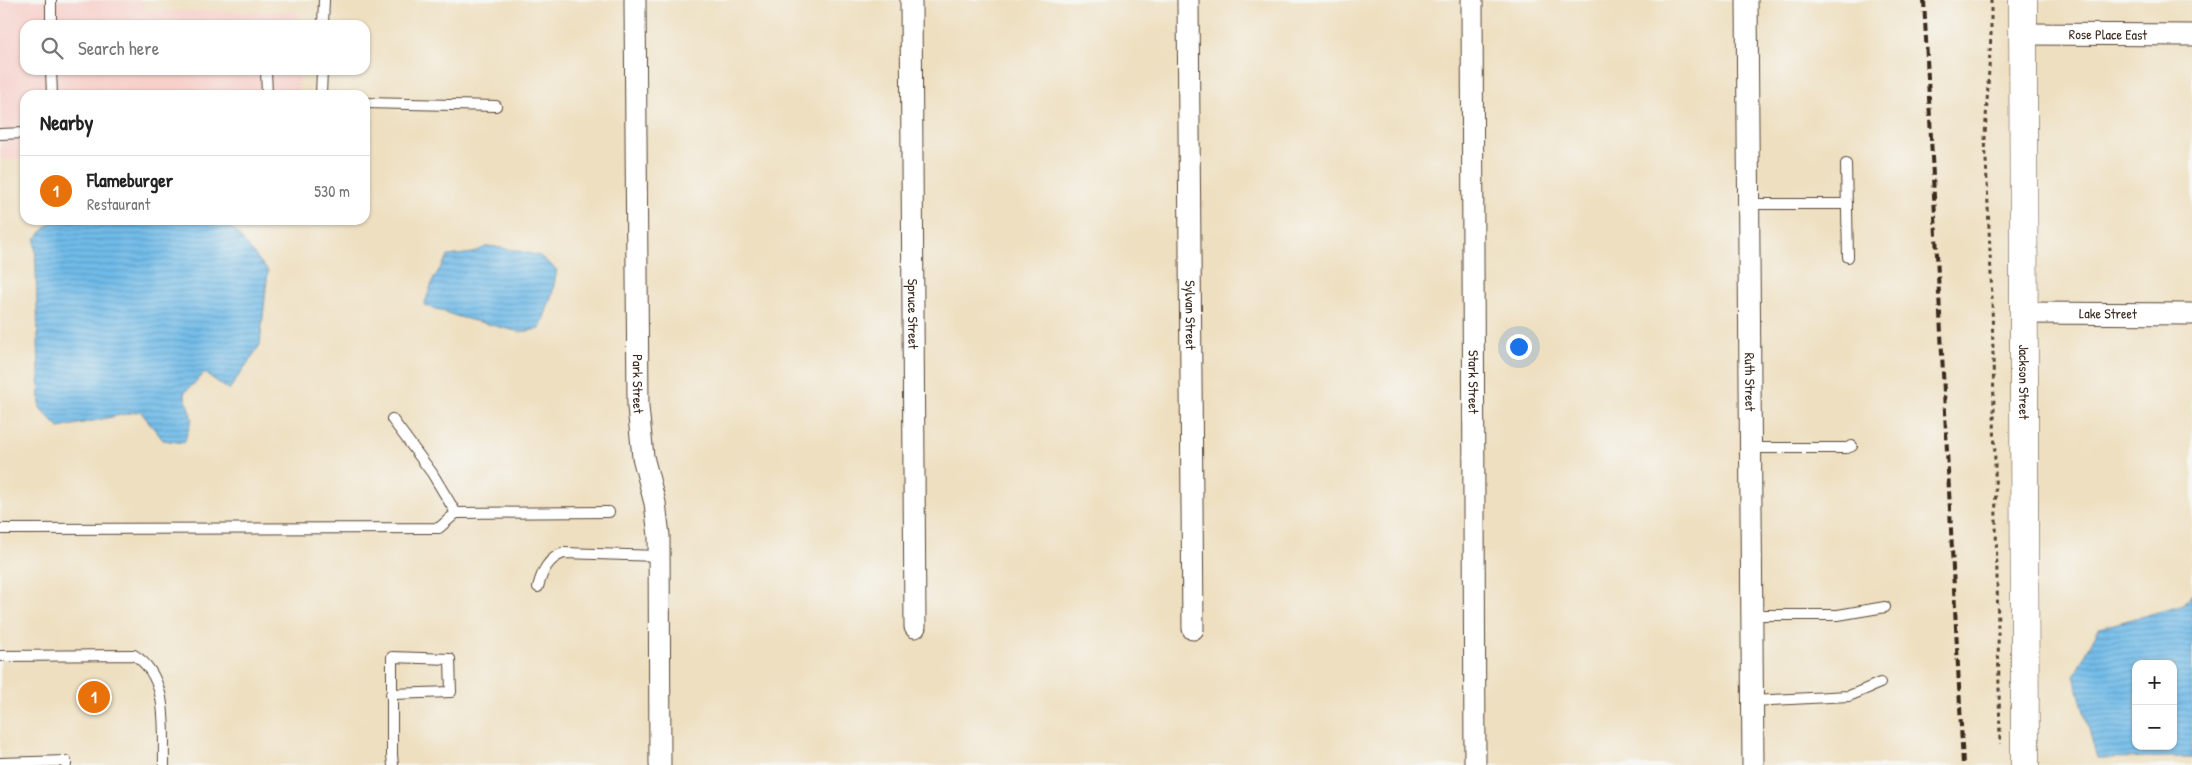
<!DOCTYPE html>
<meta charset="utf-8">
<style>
:root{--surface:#fff;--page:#f2f2f2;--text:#222;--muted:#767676;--line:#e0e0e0;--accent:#c8321e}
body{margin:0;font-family:"Patrick Hand",sans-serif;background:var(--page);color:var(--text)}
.controls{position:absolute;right:15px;bottom:15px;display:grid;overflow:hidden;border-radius:10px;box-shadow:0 1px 4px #0004}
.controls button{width:45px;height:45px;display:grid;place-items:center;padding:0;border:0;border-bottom:1px solid var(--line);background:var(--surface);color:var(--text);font:25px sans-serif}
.you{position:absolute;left:1518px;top:346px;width:18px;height:18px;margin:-12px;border:4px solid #fff;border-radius:50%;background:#1a73e8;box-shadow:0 0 0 8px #1a73e833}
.badge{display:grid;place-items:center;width:32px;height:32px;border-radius:50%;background:var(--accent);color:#fff;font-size:16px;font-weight:700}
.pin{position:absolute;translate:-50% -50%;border:2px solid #fff;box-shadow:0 1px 5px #0006}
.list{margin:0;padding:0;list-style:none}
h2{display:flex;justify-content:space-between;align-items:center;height:65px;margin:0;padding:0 20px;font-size:21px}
h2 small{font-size:16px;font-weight:400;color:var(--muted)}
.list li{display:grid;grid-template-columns:32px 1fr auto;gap:15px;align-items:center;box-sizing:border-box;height:70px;padding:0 20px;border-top:1px solid var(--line)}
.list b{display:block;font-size:19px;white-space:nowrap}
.list p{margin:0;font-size:16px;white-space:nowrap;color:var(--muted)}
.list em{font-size:16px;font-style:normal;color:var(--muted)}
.icon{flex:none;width:28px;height:28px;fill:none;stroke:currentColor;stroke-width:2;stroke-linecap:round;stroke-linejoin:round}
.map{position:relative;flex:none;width:2192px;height:765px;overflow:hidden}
.search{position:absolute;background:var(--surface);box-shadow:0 1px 4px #0004;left:20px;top:20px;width:350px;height:55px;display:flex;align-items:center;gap:12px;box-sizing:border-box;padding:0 18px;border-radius:15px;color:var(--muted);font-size:19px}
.panel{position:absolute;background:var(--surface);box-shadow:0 1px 4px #0004;left:20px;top:90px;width:350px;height:135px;border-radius:15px}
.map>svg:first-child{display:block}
.built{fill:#f7d0ca}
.water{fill:url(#water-rules);stroke:#567284;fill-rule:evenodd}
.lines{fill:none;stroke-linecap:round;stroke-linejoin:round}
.lane-casing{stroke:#564536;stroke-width:12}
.street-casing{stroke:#564536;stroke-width:23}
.secondary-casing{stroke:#564536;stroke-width:29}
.path{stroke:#564536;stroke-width:3;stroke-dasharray:4 4;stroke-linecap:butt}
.lane{stroke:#fff;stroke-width:10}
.street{stroke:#fff;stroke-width:21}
.secondary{stroke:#fff;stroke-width:28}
.rail{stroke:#3b2a1e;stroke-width:4;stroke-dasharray:8 4;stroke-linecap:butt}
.labels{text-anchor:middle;stroke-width:4;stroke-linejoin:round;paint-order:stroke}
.street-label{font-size:14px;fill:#3b2a1e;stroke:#f6f6f2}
</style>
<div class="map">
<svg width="2192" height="765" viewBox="0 0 2192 765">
<defs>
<pattern id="water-rules" width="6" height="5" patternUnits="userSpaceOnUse" patternTransform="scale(1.25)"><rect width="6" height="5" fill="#70bbe9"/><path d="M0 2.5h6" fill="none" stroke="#5d98bc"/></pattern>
</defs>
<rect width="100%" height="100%" fill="#f6f6f2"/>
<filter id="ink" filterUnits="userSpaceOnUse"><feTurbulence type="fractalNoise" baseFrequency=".02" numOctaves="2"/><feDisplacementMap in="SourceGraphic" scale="10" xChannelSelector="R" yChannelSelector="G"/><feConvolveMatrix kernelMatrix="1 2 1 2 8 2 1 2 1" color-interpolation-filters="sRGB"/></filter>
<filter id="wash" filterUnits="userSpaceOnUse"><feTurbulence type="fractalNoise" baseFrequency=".0096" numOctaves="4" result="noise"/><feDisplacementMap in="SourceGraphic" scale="20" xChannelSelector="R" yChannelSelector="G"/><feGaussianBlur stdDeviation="1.12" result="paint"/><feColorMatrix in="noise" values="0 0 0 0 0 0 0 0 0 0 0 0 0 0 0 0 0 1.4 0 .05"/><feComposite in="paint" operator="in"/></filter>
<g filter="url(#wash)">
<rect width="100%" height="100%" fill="#eedfc0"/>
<!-- built -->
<polygon class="built" points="0,0 144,0 145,11 298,12 298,25 25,25 25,70 299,70 299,95 25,95 25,159 0,159"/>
<!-- water -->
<g class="water">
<polygon points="53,220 226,220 268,271 260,345 229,390 205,373 184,393 192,419 184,443 163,440 140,411 59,428 40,408 35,239"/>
<polygon points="488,246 515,250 540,256 557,270 552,295 540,329 520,332 459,317 424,305 434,278 448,256 473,253"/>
<path d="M2192,594V757L2097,758L2074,676L2099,628L2184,605ZM2136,664H2173V746H2136Z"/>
</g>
</g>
<g filter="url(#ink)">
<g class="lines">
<defs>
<g id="lane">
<polyline points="51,0 51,25"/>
<polyline points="323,25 324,0"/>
<polyline points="51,70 52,95"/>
<polyline points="266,70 267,95"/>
<polyline points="321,95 322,70"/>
<polyline points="365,103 496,106"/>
<polyline points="0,134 25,133"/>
<polyline points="1846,164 1848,257"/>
<polyline points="1749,204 1847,204"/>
<polyline points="392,419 432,473 456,513"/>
<polyline points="1751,448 1847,448 1852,446"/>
<polyline points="0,529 439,528 456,513 609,512"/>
<path d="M538,587C542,572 548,558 564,553L659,556"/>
<polyline points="1752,615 1838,615 1885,607"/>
<path d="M0,656L134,655C170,677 163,729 164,765"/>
<polyline points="391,694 451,692 450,659 392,657 392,755 393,765"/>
<polyline points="1752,701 1849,696 1880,683"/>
<polyline points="0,763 66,761 66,765"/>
</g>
<g id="street">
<path id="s1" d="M635,0L638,407L643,457L655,503L659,536L660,765"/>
<path id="s2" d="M911,0L915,627"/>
<path id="s3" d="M1188,0L1193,629"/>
<path id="s4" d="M1472,0L1475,765"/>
<path id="s5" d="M1747,0L1753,765"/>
<path id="s6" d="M2023,34L2192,35"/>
<path id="s7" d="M2024,313L2192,314"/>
</g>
<g id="secondary">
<path id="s8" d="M2023,0L2025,765"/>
</g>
</defs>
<!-- lane casing -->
<use href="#lane" class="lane-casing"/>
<!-- street casing -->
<use href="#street" class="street-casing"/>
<!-- secondary casing -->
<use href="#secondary" class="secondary-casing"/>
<!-- path -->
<polyline class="path" points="1991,0 1991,35 1985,136 1992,298 2000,744"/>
<!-- lane -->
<use href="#lane" class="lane"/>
<!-- street -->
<use href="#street" class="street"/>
<!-- secondary -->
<use href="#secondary" class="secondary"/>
<!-- rail -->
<polyline class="rail" points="1924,0 1963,765"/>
</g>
</g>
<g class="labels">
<!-- street labels -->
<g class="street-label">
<text dy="5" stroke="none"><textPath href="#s6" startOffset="85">Rose Place East</textPath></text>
<text dy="5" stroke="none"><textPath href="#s2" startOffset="314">Spruce Street</textPath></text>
<text dy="5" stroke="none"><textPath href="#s3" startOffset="315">Sylvan Street</textPath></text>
<text dy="5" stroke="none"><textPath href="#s7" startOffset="84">Lake Street</textPath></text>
<text dy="5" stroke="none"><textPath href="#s4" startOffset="382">Stark Street</textPath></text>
<text dy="5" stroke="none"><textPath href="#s5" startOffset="382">Ruth Street</textPath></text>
<text dy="5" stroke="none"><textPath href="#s8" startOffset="382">Jackson Street</textPath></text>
<text dy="5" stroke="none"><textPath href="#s1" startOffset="384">Park Street</textPath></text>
</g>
</g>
</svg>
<div class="controls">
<button>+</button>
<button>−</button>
</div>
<div class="you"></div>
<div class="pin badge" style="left:94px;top:697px;background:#e8710a">1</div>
<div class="search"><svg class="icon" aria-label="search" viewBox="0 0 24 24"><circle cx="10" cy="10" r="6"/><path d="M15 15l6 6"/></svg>Search here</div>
<section class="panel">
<h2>Nearby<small></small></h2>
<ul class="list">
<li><span class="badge" style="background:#e8710a">1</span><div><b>Flameburger</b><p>Restaurant</p></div><em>530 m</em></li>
</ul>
</section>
</div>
